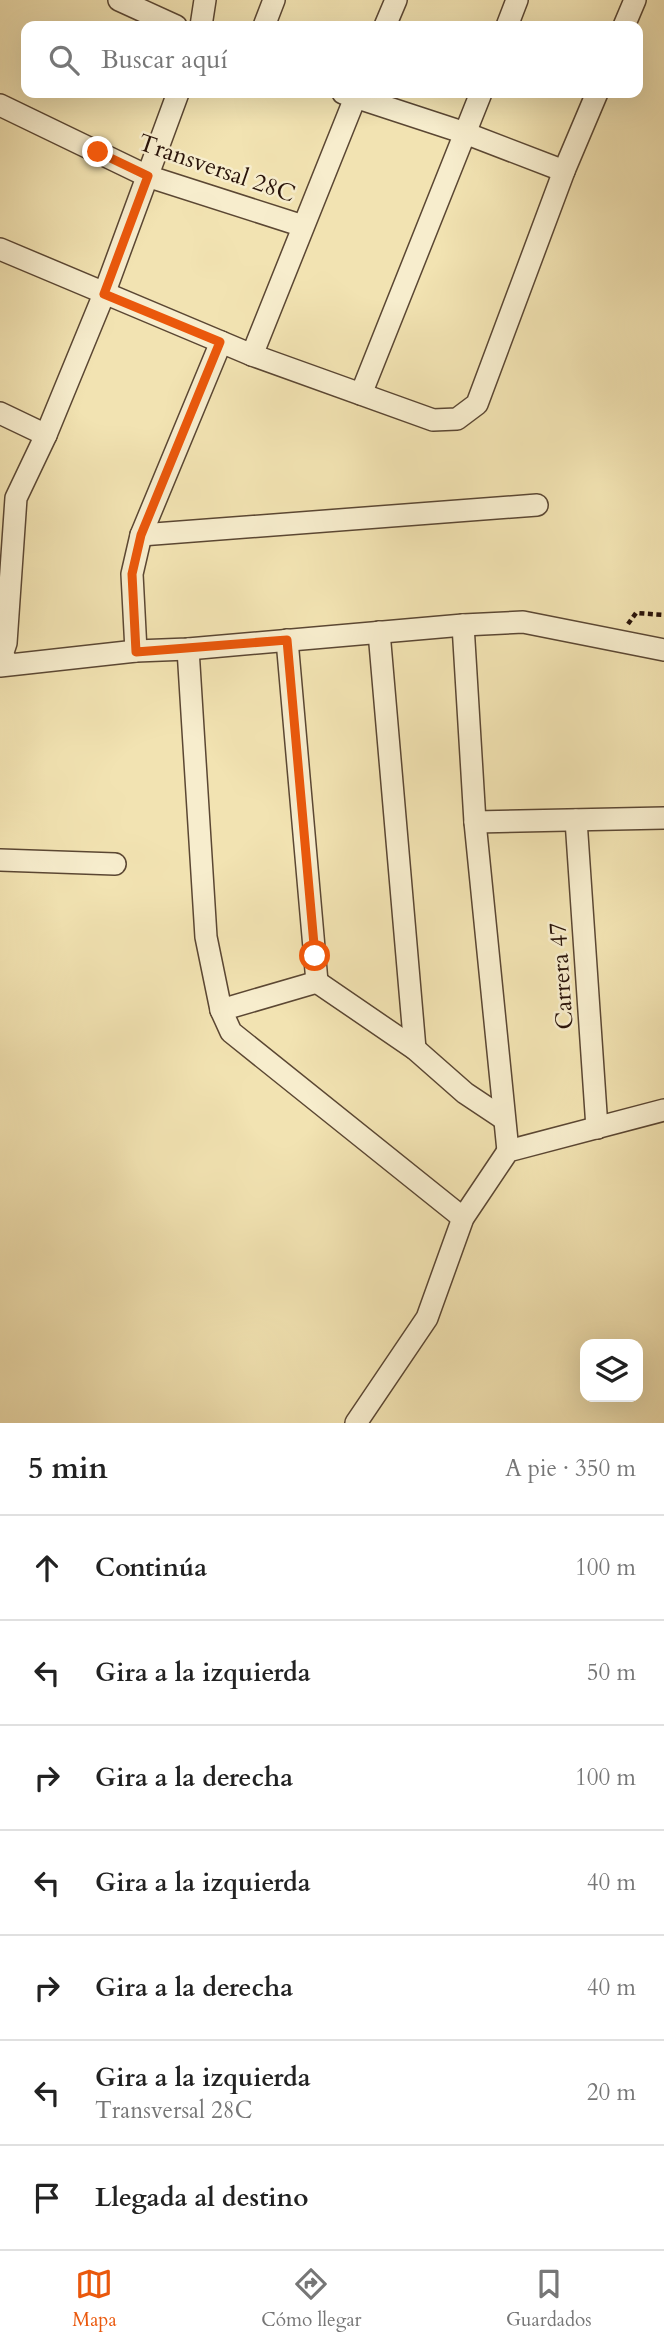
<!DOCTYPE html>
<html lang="es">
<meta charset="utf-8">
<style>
:root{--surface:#fff;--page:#f2f2f2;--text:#222;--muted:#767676;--line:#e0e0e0;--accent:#ea580c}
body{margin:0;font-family:Cardo,serif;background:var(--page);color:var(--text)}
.controls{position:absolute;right:21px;bottom:21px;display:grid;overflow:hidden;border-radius:14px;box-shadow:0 7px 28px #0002}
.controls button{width:63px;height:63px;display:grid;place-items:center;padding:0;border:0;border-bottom:2px solid var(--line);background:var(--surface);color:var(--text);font:35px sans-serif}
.stop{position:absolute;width:21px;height:21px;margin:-16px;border:5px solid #ea580c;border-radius:50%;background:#fff}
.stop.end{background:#ea580c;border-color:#fff;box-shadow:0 2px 7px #0008}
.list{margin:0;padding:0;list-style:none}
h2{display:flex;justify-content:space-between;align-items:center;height:91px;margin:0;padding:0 28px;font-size:30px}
h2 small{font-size:23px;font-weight:400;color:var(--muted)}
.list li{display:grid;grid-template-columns:46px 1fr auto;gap:21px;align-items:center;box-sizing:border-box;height:105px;padding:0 28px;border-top:2px solid var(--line)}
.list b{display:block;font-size:26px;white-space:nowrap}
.list p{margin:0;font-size:23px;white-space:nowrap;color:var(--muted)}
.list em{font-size:23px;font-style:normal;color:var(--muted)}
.icon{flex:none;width:38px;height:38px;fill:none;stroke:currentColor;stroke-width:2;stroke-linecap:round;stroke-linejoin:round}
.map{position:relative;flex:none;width:664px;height:1423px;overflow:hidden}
.search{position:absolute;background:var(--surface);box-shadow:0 7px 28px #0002;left:21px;right:21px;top:21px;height:77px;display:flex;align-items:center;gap:18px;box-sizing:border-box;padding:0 24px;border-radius:14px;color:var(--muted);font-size:26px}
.sheet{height:826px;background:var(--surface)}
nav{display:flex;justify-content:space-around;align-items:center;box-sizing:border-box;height:98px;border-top:2px solid var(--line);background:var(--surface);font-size:19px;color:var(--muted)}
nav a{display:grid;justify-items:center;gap:4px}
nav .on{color:var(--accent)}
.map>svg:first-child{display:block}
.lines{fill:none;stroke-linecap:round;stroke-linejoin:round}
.minor-casing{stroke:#5b4733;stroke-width:24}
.path{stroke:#291309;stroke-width:4.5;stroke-dasharray:5 3.5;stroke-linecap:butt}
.minor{stroke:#f7edcd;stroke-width:21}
.route{stroke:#ea580c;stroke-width:9}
.labels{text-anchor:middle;stroke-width:5;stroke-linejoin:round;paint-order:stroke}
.street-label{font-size:24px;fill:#291309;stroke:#f7edcd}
</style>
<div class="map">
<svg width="664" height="1423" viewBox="0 0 664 1423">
<rect width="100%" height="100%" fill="#f2e3b2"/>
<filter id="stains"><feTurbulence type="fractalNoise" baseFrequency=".00286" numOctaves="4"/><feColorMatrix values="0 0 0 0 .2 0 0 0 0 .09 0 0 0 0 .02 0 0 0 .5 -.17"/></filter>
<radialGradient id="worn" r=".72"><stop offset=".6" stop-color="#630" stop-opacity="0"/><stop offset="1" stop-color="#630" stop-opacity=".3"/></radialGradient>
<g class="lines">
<defs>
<g id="minor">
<polyline points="119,0 176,26"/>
<polyline points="201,26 205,0"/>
<polyline points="264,26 274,0"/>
<polyline points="385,26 396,0"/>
<polyline points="507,26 517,0"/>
<polyline points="624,26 635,0"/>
<polyline points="343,93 465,133 564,171"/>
<polyline points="0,105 147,176 303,226"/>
<polyline points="0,249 252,355 433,420 457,419 477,404 564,171 597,93"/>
<polyline points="252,355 357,93"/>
<polyline points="361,394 481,93"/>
<polyline points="0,413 46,435"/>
<polyline points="141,535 537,505"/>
<polyline points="463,625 475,822 508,1151"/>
<polyline points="379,632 415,1049"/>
<polyline points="287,640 317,982"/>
<polyline points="188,649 206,937 221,1010 231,1032 463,1218"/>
<polyline points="136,651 132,574 141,535 221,342"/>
<polyline points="9,664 2,655 6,643 16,498 46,435 104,294 178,93"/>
<polyline points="0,666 136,651 188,649 463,625 523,622 664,650"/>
<polyline points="576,820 597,1128"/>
<polyline points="475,822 664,818"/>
<polyline points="0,860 115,864"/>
<polyline points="317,982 415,1049 465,1093 504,1119"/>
<polyline points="221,1010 317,982"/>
<polyline points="356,1423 427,1318 463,1218 508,1151 664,1110"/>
</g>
</defs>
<!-- minor casing -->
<use href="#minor" class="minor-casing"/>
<!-- path -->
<polyline class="path" points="628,624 636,613 664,615"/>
<!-- minor -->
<use href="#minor" class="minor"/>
</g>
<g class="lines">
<!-- route -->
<polyline class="route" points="98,152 148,176 104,294 220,342 141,535 132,574 136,652 287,640 315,956"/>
</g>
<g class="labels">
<!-- street labels -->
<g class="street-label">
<text transform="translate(217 168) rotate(19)" y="8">Transversal 28C</text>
<text transform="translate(561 976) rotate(-94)" y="8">Carrera 47</text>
</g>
</g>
<rect width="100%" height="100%" filter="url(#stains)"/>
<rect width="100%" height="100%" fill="url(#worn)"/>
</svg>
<div class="controls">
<button><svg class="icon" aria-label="layers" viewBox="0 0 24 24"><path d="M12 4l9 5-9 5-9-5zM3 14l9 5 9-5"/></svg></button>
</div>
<div class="stop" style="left:315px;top:956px"></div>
<div class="stop end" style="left:98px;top:152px"></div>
<div class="search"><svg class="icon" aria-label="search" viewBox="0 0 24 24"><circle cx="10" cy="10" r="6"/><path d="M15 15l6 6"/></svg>Buscar aquí</div>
</div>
<section class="sheet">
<h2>5 min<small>A pie · 350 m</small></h2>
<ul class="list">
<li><svg class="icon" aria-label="ahead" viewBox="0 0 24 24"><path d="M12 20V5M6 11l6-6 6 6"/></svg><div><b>Continúa</b></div><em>100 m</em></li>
<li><svg class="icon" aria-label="left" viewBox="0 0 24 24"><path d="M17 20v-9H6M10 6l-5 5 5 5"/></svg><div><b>Gira a la izquierda</b></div><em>50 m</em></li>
<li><svg class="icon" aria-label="right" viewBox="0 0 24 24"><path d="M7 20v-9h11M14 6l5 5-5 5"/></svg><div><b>Gira a la derecha</b></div><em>100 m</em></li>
<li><svg class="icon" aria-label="left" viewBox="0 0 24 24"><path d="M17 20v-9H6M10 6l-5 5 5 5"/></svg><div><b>Gira a la izquierda</b></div><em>40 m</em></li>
<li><svg class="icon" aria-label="right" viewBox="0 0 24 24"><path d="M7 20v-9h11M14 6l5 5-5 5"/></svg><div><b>Gira a la derecha</b></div><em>40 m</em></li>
<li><svg class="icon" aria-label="left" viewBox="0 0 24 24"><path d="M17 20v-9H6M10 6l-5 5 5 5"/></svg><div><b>Gira a la izquierda</b><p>Transversal 28C</p></div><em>20 m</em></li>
<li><svg class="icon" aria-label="arrive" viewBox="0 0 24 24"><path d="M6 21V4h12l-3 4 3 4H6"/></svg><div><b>Llegada al destino</b></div></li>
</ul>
</section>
<nav>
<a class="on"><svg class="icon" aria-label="map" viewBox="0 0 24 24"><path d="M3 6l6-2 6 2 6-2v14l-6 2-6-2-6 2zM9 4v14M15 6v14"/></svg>Mapa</a>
<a><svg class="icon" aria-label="directions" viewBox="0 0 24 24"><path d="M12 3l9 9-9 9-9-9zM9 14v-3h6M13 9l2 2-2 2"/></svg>Cómo llegar</a>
<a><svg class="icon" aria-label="saved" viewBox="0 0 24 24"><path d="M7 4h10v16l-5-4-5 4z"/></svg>Guardados</a>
</nav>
